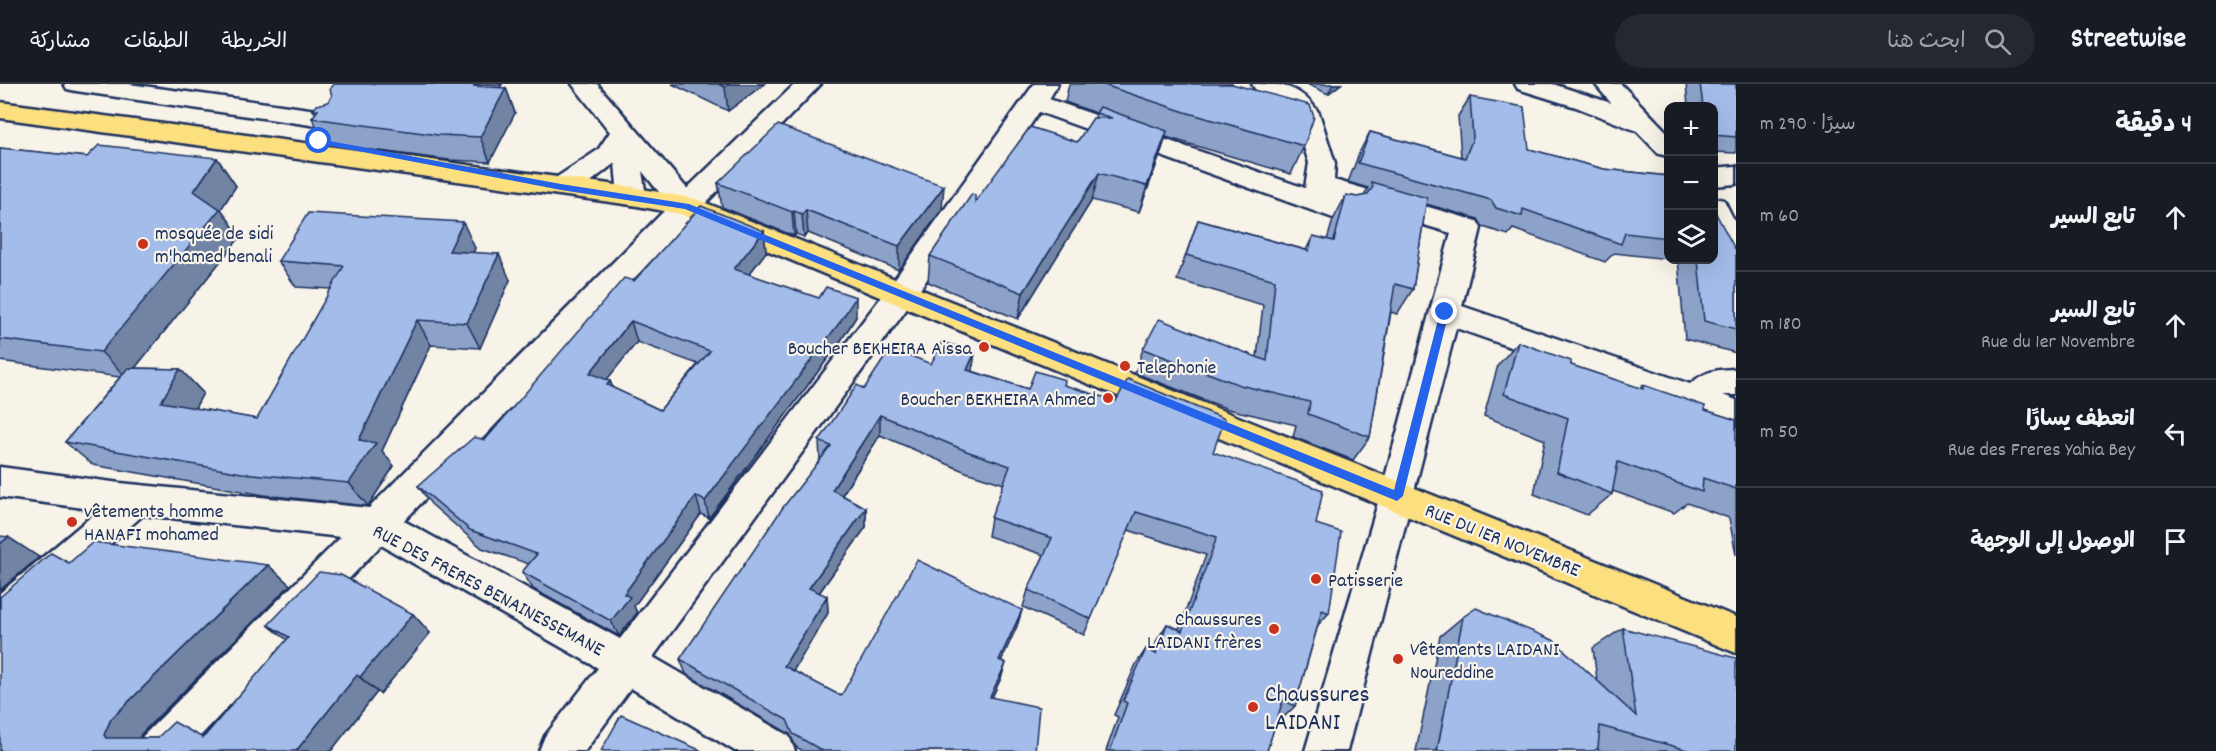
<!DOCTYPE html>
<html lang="ar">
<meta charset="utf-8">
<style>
:root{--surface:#171b24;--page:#242831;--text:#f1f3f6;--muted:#9ea1a6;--line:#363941}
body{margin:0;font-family:Dekko,"Playpen Sans Arabic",sans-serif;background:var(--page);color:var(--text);direction:rtl}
.controls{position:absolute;right:18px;top:18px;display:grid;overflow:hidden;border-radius:12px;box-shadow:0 6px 24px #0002}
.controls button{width:54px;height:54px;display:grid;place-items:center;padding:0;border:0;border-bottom:2px solid var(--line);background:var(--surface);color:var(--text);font:30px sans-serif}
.stop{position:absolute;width:18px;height:18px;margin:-14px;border:4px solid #2563eb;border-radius:50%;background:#fff}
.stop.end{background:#2563eb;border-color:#fff;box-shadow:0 2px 6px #0008}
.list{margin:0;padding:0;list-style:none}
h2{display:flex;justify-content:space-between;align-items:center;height:78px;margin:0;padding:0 24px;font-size:26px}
h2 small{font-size:20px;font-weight:400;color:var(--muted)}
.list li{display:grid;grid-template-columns:39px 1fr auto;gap:18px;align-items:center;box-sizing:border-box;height:108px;padding:0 24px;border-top:2px solid var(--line)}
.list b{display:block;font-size:22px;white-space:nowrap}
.list p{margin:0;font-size:20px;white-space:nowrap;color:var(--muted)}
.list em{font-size:20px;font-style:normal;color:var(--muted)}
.icon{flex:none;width:33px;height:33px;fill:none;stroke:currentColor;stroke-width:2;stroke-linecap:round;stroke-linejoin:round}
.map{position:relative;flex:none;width:1736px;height:667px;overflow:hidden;direction:ltr}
header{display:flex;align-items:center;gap:36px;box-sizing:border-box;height:84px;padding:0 30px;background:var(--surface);border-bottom:2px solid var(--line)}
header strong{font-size:28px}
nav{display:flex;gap:33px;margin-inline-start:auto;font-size:21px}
.search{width:420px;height:54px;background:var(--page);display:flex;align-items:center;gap:15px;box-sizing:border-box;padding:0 21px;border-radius:33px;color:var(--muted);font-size:22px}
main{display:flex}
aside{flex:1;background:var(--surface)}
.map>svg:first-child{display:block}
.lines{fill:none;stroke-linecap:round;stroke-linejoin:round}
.street-casing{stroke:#1b2f5e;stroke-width:5}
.secondary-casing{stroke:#1b2f5e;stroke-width:5}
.primary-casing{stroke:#1b2f5e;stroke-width:5}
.street{fill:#f7f3e8;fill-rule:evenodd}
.secondary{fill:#f7f3e8;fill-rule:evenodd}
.primary{fill:#fce080;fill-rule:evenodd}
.wall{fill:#8ca2c8;stroke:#1b2f5e;stroke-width:1.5;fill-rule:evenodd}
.shaded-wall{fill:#7284a3;stroke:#1b2f5e;stroke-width:1.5}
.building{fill:#a3bce9;stroke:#1b2f5e;stroke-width:1.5;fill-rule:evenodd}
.route{fill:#2563eb}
.poi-dot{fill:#c8321e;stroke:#f7f3e8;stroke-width:2}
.labels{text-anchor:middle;stroke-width:4.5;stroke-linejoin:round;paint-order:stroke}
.poi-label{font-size:20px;fill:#1b2f5e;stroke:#f7f3e8;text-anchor:start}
.street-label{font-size:20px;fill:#1b2f5e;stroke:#f7f3e8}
.near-poi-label{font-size:24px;fill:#1b2f5e;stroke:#f7f3e8;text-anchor:start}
</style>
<header>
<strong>Streetwise</strong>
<div class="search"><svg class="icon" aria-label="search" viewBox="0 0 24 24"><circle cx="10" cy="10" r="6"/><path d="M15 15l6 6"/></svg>ابحث هنا</div>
<nav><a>الخريطة</a><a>الطبقات</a><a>مشاركة</a></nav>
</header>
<main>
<aside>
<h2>4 دقيقة<small>سيرًا · 290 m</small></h2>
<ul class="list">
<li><svg class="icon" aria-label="ahead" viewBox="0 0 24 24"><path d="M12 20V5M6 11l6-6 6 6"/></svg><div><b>تابع السير</b></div><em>60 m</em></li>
<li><svg class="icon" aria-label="ahead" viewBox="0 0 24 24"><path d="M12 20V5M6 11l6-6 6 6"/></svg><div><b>تابع السير</b><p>Rue du 1er Novembre</p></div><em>180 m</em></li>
<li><svg class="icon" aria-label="left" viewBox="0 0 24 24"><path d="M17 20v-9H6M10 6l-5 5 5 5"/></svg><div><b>انعطف يسارًا</b><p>Rue des Freres Yahia Bey</p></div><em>50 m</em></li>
<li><svg class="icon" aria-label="arrive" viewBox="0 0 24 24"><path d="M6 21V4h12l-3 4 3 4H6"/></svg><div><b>الوصول إلى الوجهة</b></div></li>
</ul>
</aside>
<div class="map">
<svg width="1736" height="667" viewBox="0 0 1736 667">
<rect width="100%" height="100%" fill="#f7f3e8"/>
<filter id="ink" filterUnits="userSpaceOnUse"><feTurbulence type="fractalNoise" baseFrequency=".0167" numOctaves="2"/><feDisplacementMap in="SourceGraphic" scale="12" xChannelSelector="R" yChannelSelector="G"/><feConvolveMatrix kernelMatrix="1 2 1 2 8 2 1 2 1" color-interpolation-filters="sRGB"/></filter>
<g filter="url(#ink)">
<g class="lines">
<defs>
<g id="street">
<polygon points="64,0 129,0 331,28 340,30 344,36 340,42 331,44 76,7 67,5"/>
<path d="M795,0H821L696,129L404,437L620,555L889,203L1034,0H1058L1049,15L1305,104L1309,79L1294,32L1273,14L1255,5L1252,0C1282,0 1300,1 1319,29L1335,79L1334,96L1477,137L1481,144L1462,222L1690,300C1707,286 1715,286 1736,285V311H1723L1736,316V342L1456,244L1347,667H1305L1380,412L1451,149L1347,118L1353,120L1357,127L1353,134L1343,136L1333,134L1039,28L911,219L653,573L789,652L795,667H735L631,604L585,667H539L545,652L598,584L381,461L186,667H137L143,652L341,453L143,431L13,546L0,551V509L99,426L0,413V383L120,399L369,424L676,115Z"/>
<polygon points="1515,0 1553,0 1611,19 1595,0 1621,0 1668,49 1668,72 1659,70 1637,47 1576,23 1518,5"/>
<polygon points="1736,82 1736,100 1714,102 1714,84"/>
<polygon points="1714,114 1724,116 1736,140 1736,179 1726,176 1714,152"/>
</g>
<path id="secondary" d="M572,0H597L696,115L700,122L696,129L686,131L676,129L642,87L646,112L642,119L632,121L622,119L618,112L615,79C597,92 574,116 551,109L547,103L551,97L598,66L610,48Z"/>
<polygon id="primary" points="0,18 632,103 696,115 1736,533 1736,569 680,130 632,121 0,34"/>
</defs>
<!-- street casing -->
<use href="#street" class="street-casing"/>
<!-- secondary casing -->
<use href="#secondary" class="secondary-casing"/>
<!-- primary casing -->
<use href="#primary" class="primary-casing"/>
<!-- street -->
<use href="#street" class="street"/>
<!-- secondary -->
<use href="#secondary" class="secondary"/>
<!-- primary -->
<use href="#primary" class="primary"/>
</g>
<!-- wall -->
<g class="wall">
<polygon points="334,0 502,0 500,4 506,4 515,29 490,78 449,76 326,60 312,34 316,30 313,26 328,18 332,12"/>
<polygon points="672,0 764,0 728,27"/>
<polygon points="1069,0 1232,0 1304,62 1291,90 1166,53 1159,74 1139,128 1092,116 1018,235 928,198 930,172 975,118 1077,58 1095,34 1096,29 1065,18"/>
<polygon points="1307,0 1341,0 1328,10"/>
<polygon points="1686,0 1736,0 1736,69 1713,68 1713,22 1688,22"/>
<polygon points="1470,13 1529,65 1604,85 1668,92 1668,175 1614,169 1605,178 1513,145 1508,151 1483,143 1478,135 1426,120 1413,205 1397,230 1391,228 1370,353 1353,376 1293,353 1296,341 1228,325 1135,289 1143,265 1257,273 1263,221 1177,196 1198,136 1306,166 1313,152 1327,156 1333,136 1346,111 1357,113 1364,112 1368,104 1348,98 1360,67 1370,48 1461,73 1458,32"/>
<polygon points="0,64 87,73 217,74 236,102 221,125 240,153 135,284 180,285 203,309 195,324 257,335 331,205 296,203 278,177 475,164 473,169 510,196 480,264 431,261 382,367 394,382 368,422 264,411 93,381 65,358 120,293 0,277"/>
<polygon points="718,99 942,125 899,186 808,149 804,153 796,150 794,152 722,123"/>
<path d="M764,147L766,168L749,190L856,233L840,258L709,434L701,430L634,522L637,529L619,552L533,505L522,488L529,480L482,464L431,420L418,402L485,356L634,197ZM637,258L698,280L660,326L613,304L610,297L607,295Z"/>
<polygon points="1736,167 1736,269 1685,255 1678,176 1676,176 1713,176"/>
<polygon points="1518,258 1571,281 1640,304 1643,301 1705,326 1736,336 1736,471 1729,434 1687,419 1674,429 1613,407 1612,410 1587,431 1534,410 1545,356 1484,332 1498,281"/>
<polygon points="975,268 972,287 1028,305 1064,301 1213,368 1316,440 1329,529 1318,541 1295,622 1281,636 1277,634 1267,667 1106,667 1118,633 1114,631 1136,580 1146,565 1153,568 1157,556 1167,540 1179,545 1206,471 1128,446 1084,551 1023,523 1028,506 1044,471 988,452 991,434 1004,400 966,388 880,351 842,411 866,424 866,443 819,509 827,512 828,529 793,587 841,612 1022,526 1017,542 1001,577 1006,579 1001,594 992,613 1035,667 803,667 796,663 790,650 686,590 680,575 820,376 819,357 864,305 931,280"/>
<polygon points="69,479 268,481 290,501 141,650 140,654 203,654 287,556 268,541 413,530 430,549 380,610 377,608 331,667 0,667"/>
<polygon points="1463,533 1597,596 1593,564 1623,544 1736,667 1601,667 1596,665 1594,667 1416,667 1440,552"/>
</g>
<!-- shaded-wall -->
<g class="shaded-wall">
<polygon points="475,0 502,0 483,27 474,2"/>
<polygon points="729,0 764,0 728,27 725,3"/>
<polygon points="1333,0 1341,0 1328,10"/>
<polygon points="506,4 515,29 490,78 480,53"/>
<polygon points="1167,47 1159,74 1139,128 1147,102"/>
<polygon points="217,74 236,102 221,125 240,153 127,294 101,268 194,107"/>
<polygon points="1099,89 1092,116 1018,235 1023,209"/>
<polygon points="944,102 942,125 899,186 899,162"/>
<polygon points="806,126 808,149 804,153 802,130"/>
<polygon points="794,127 796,150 794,152 792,128"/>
<polygon points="463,138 475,164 462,193 449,167"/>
<polygon points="764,147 766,168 737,206 734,185"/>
<polygon points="499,170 510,196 480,264 467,239"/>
<polygon points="856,213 856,233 840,258 709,434 705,417"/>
<polygon points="417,236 431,261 382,367 394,382 368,422 349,399 359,356"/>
<polygon points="631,237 637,258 597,308 590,289"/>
<polygon points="975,268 972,289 967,286"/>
<polygon points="180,285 203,309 185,342 161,318"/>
<polygon points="610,297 617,316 607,301"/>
<polygon points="880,331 880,351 833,425 832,406"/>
<polygon points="696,412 701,430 634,522 637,529 619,552 611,537 624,510"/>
<polygon points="866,424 866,443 811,520 809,504"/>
<polygon points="8,453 39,473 0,506 0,460"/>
<polygon points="268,481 290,501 141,650 135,666 106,654 104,651 111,635"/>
<polygon points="827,512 828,529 787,597 784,582"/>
<polygon points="1022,526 1017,542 995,591 999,576"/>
<polygon points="413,530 430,549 380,610 360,593"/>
<polygon points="1006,579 1001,594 986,627 990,613"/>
<polygon points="357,591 377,608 331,667 296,667"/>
</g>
<!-- building -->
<g class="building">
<polygon points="334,0 475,0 474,2 506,4 480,53 438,51 312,34 318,26 313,26 317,21 328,18 332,12 330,5"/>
<polygon points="718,0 729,0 725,3"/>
<polygon points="1101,0 1232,0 1310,21 1314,33 1304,62 1185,28"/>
<polygon points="1700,0 1736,0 1736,53 1713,51 1713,22 1703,22"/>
<polygon points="1470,13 1524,23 1529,65 1604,85 1668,92 1668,154 1625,149 1621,160 1523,125 1522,132 1496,124 1491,116 1358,79 1370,48 1465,74 1473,54"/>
<polygon points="1100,23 1167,47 1147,102 1099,89 1023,209 930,172 972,110 975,111 975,118 1030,43 1077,58 1093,34 1112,34 1096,29"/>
<polygon points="778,41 944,102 899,162 806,126 802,130 794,127 792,128 718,99"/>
<polygon points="99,61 217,74 194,107 220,125 101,268 0,255 0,64 87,73"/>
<polygon points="1371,98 1427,114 1413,205 1395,200 1370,353 1308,330 1310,318 1240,301 1143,265 1159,235 1267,277 1275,196 1186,171 1198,136 1309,167 1313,152 1334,157 1346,111 1357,113 1367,111 1373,103"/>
<path d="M701,122L764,147L734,185L819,214L826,203L856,213L840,238L705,417L696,412L624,510L630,513L611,537L522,488L537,470L470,446L418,402L474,353L485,356L624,194L634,197ZM631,237L710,267L660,326L607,301L610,297L590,289Z"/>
<polygon points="1713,124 1736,167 1736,245 1704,237 1698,176 1713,176"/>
<polygon points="308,129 463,138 449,167 499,170 467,239 417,236 359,356 376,359 349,399 242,389 65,358 128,284 180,285 161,318 257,335 344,182 278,177"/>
<polygon points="942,258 975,268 967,286 1028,305 1035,287 1065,296 1064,301 1116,317 1128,295 1225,335 1213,368 1323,406 1316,440 1341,448 1329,529 1322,526 1295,622 1283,616 1267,667 1110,667 1127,619 1123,617 1146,565 1156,570 1167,540 1182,547 1217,453 1136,428 1091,535 1028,506 1052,454 991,434 1010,382 969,368 880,331 832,406 866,424 809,504 827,512 784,582 841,612 917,476 1022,526 999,576 1006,579 990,613 1039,623 1035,667 823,667 793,650 787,636 680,575 784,422 831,362 819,357 857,301 864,305 891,264 931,280"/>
<polygon points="1518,258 1571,277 1571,281 1643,305 1643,301 1705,322 1705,326 1736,336 1736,405 1703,394 1702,408 1618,378 1612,410 1557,388 1568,334 1504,310"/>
<polygon points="0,452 8,453 0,460"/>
<polygon points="93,458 268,481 111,635 104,651 106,654 157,654 174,638 203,654 289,553 268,541 319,488 341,491 413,530 360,593 357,591 296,667 0,667 0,513 51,469 69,479"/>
<polygon points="1476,524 1553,556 1636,632 1623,544 1736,574 1736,667 1691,667 1600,642 1598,664 1594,667 1437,667 1463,533"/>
<polygon points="621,631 702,667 601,667"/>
</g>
</g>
<!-- route -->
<polygon class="route" points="319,55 561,100 689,120 1394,406 1440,228 1445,225 1449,228 1403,412 1397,417 685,125 561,106 316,59 316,55"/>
<!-- markers -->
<g class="poi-dot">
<circle cx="143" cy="160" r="6"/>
<circle cx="984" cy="263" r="6"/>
<circle cx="1125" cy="282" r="6"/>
<circle cx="1108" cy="314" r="6"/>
<circle cx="72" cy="438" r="6"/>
<circle cx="1316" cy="495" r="6"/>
<circle cx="1274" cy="545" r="6"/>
<circle cx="1398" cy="575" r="6"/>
<circle cx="1253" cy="623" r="6"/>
</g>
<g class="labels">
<!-- poi labels -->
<g class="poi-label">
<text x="155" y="155">mosquée de sidi<tspan x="155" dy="23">m'hamed benali</tspan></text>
<text x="972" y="270" text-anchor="end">Boucher BEKHEIRA Aissa</text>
<text x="1137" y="289">Telephonie</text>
<text x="1096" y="321" text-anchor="end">Boucher BEKHEIRA Ahmed</text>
<text x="84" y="433">vêtements homme<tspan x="84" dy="23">HANAFI mohamed</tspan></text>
<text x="1328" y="502">Patisserie</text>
<text x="1262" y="541" text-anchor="end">Chaussures<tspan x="1262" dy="23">LAIDANI frères</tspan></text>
<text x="1410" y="571">Vêtements LAIDANI<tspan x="1410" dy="23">Noureddine</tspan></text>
</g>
<!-- street labels -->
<g class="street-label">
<text transform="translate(1503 455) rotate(22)" y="7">RUE DU 1ER NOVEMBRE</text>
<text transform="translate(489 505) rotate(28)" y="7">RUE DES FRERES BENAINESSEMANE</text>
</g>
<!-- near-poi labels -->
<g class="near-poi-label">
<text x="1265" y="617">Chaussures<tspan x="1265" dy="28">LAIDANI</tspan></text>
</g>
</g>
</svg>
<div class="controls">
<button>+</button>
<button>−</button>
<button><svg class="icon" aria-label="layers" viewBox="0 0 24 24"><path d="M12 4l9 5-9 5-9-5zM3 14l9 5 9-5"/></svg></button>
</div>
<div class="stop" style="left:319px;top:57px"></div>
<div class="stop end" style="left:1445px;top:228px"></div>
</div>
</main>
